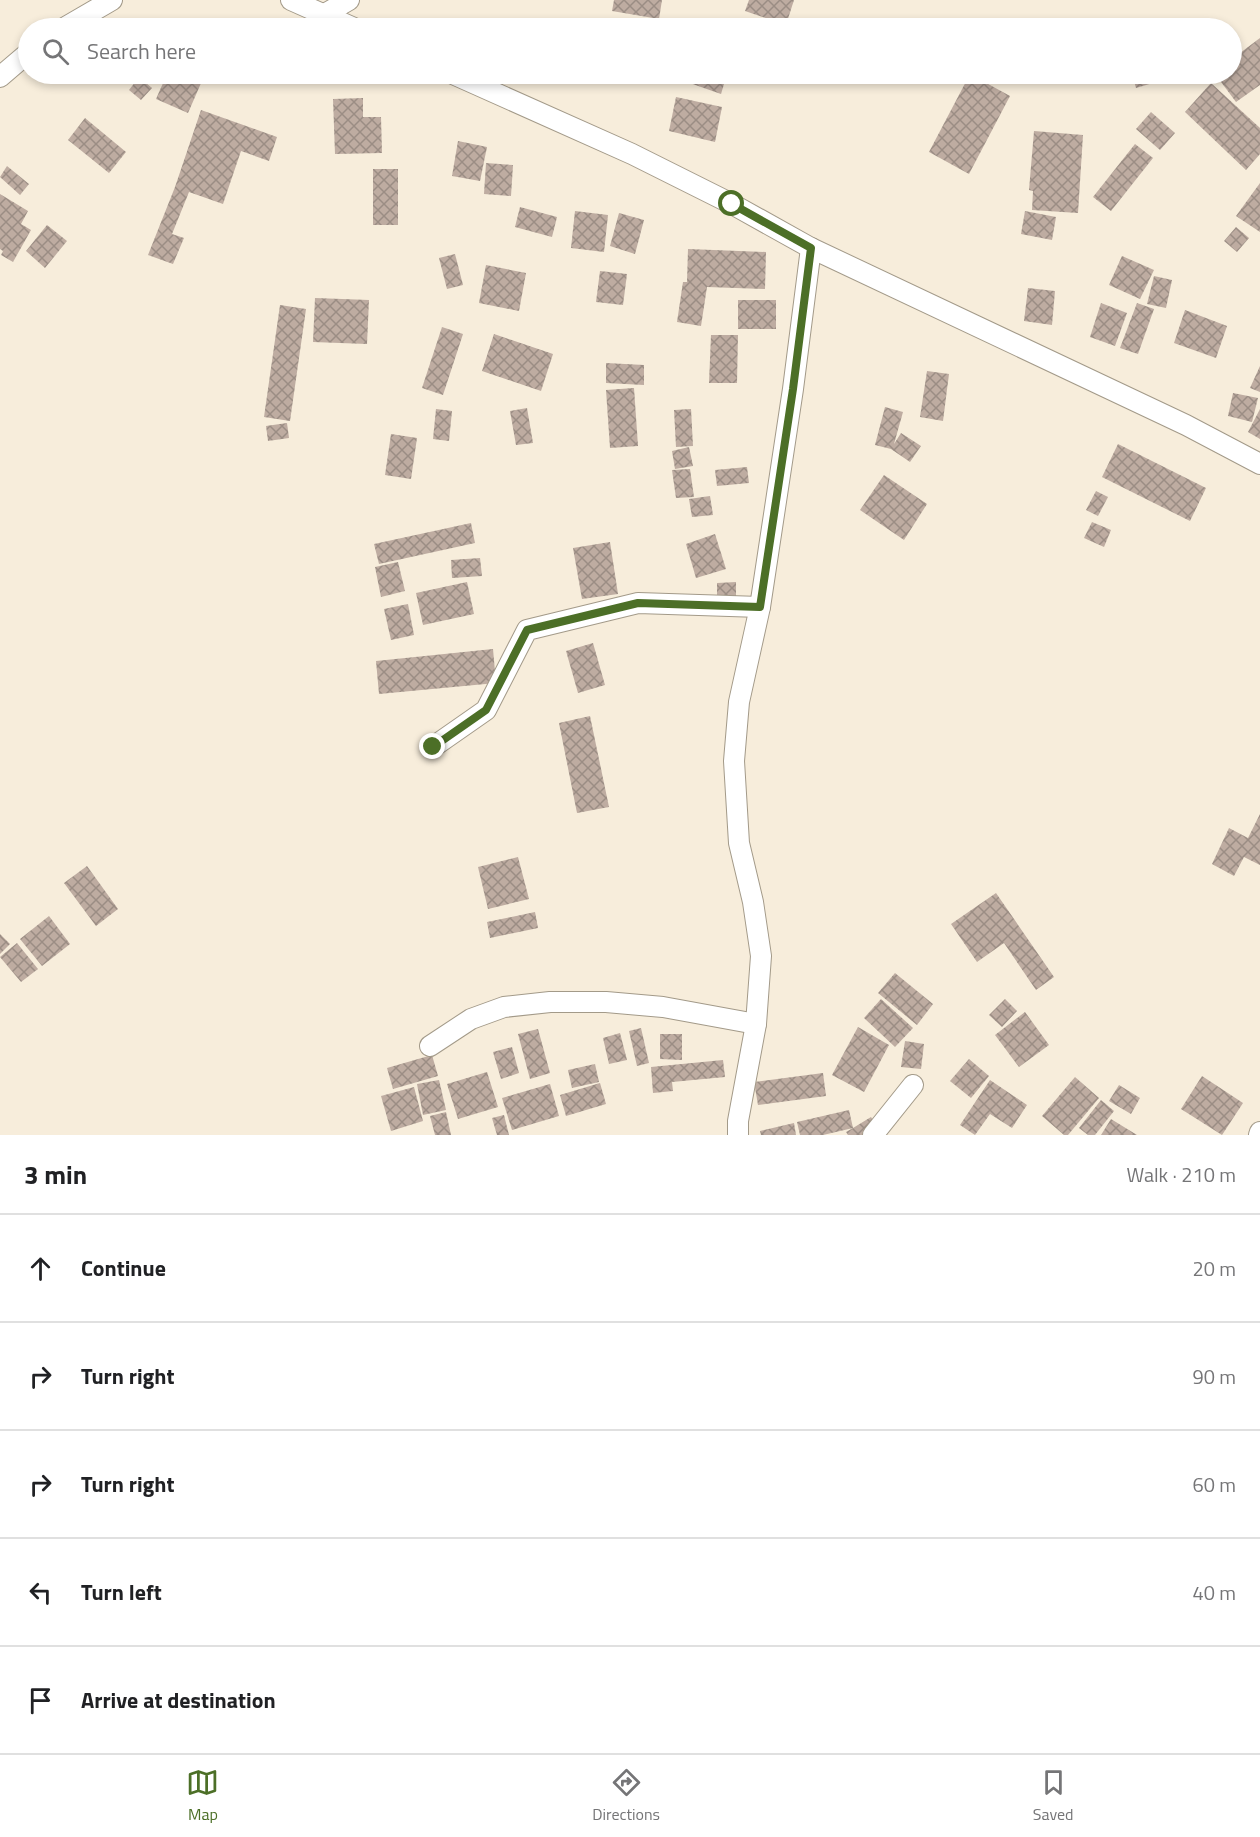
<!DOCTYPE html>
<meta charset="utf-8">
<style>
:root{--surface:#fff;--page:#f6f6f6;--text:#202124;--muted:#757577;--line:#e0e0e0;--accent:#4c6f27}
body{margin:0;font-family:"Titillium Web",sans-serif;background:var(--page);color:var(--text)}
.stop{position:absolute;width:18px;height:18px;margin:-14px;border:4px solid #4c6f27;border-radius:50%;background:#fff}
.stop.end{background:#4c6f27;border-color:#fff;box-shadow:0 2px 6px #0008}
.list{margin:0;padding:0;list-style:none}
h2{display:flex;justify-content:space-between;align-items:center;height:78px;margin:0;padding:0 24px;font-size:26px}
h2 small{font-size:20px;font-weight:400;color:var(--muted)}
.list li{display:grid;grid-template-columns:39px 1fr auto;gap:18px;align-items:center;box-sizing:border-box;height:108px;padding:0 24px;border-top:2px solid var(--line)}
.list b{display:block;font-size:22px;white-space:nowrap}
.list em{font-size:20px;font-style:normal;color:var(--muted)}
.icon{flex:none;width:33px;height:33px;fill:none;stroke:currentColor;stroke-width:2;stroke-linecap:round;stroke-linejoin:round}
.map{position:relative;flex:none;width:1260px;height:1135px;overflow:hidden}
.search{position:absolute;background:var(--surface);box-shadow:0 3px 9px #0003;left:18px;right:18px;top:18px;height:66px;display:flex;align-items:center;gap:15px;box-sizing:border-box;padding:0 21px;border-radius:33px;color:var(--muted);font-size:22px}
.sheet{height:618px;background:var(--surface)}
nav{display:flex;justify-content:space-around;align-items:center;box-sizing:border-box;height:84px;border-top:2px solid var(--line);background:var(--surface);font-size:16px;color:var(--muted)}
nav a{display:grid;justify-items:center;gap:3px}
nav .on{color:var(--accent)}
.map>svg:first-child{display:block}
.building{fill:url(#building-cross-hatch)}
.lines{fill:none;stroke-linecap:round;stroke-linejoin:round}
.minor-casing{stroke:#a39a89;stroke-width:22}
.minor{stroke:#fff;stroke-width:20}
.route{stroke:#4c6f27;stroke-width:8}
</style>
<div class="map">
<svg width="1260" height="1135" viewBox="0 0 1260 1135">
<defs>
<pattern id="building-cross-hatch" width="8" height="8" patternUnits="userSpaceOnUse" patternTransform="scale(1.5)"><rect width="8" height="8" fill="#beaca1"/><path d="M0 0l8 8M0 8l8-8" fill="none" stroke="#9b8d84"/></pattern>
</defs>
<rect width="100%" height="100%" fill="#f7eddb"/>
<!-- building -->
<g class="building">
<polygon points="614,0 662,0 659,19 612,11"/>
<polygon points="749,0 794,0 786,25 745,11"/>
<polygon points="704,18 736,28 701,28"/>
<polygon points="1260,38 1260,85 1236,102 1215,74 1232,74 1232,59"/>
<polygon points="167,74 205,74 188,113 156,99"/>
<polygon points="686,74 727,74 721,94 684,81"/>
<polygon points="970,74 1010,96 969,174 929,152"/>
<polygon points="1132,74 1180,74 1180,75 1136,88"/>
<polygon points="139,77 152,88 141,100 129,90"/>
<polygon points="1211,83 1260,128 1260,154 1246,170 1185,112"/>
<polygon points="676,97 722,107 715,142 669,131"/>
<polygon points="363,98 363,117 381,117 382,153 335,154 333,99"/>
<polygon points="201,110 277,137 269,161 241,151 223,204 189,192 172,234 184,238 173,264 148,255 175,187"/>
<polygon points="1151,112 1175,133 1160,150 1136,129"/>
<polygon points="85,118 126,152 109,173 68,140"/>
<polygon points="1034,131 1083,135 1078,213 1032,210 1033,191 1029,190"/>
<polygon points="458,141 487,147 480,181 452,176"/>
<polygon points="1135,144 1153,158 1111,211 1093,197"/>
<polygon points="486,163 513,165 511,196 484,194"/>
<polygon points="7,166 29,184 20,195 0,177"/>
<rect x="373" y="169" width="25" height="56"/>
<polygon points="1260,183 1260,232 1236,216"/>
<polygon points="0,194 28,211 21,224 31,230 13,262 1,255 3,251 0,249"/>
<polygon points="520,207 557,217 552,237 515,227"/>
<polygon points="575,211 608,215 604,252 571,248"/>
<polygon points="1025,211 1056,217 1052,240 1021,234"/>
<polygon points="619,213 644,220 635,254 610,246"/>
<polygon points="47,225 67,241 45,268 26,251"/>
<polygon points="1236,227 1249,238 1237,252 1224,241"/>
<polygon points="688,249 766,252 765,289 707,287 701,326 677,322 683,282 687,282"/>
<polygon points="455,254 463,285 447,289 439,258"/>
<polygon points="1122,256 1154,270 1140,299 1109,285"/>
<polygon points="486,265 526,273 519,311 479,303"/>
<polygon points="600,271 627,274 623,305 596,302"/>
<polygon points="1154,276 1172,280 1166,308 1147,304"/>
<polygon points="1028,288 1055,291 1052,325 1024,321"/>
<polygon points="315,298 369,300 367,344 313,342"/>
<rect x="738" y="300" width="38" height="29"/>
<polygon points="1101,303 1127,313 1115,346 1090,337"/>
<polygon points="1137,303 1154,309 1138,354 1120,348"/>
<polygon points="280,305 306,309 290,421 264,417"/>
<polygon points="1185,310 1227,326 1216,358 1174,343"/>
<polygon points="442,327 463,334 443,395 422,388"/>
<polygon points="494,334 553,354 541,391 482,371"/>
<polygon points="711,335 738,335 737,383 709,383"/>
<polygon points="606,363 644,365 644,385 606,383"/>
<polygon points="1260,366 1260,392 1250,388"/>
<polygon points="927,371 949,374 943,421 920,417"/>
<polygon points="634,388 638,446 610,448 606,390"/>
<polygon points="1233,393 1258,398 1252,422 1228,416"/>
<polygon points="885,407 903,412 894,444 901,433 921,446 910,462 891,449 875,445"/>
<polygon points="527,408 533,443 516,445 510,411"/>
<polygon points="436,409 452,411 449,441 433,439"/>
<polygon points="691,409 693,446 676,447 674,410"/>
<polygon points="1260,409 1260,439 1248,432"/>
<polygon points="287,423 289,438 268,441 266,426"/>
<polygon points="391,434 417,438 411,479 385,475"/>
<polygon points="1118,444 1206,488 1190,521 1102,477"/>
<polygon points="689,447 693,466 675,469 672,451"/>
<polygon points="747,467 749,483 717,486 715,470"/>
<polygon points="690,469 694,497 676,498 672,470"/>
<polygon points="884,475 927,504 904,540 860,510"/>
<polygon points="1096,491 1108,497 1098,516 1086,510"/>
<polygon points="710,496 713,515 692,517 689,499"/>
<polygon points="1092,522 1111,530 1104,547 1084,538"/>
<polygon points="471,523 475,543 379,564 374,544"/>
<polygon points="715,534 726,569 696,578 686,544"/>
<polygon points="610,542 618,594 582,599 573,548"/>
<polygon points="480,558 482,576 452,578 451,560"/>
<polygon points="398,562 405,591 381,597 375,567"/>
<polygon points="467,582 474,614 423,625 416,593"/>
<polygon points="736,582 736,599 717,600 717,583"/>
<polygon points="408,604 414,635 391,640 384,609"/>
<polygon points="593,643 605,685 578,693 566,651"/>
<polygon points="493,649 496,683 379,694 376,661"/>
<polygon points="590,716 609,807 577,813 559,723"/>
<polygon points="1260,814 1260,865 1244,857 1234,876 1212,864 1229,828 1248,838"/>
<polygon points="518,857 529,899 488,909 478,867"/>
<polygon points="87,866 118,909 96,926 64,883"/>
<polygon points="996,893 1054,977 1036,990 1004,943 977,962 951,924"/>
<polygon points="535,912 538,928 490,938 487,922"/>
<polygon points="49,916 70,944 42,966 20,939"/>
<polygon points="0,934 10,944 0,954"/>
<polygon points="17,943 38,969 21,982 0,957"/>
<polygon points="895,973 933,1004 917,1025 878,993"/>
<polygon points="881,999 913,1028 895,1047 864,1018"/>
<polygon points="1005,999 1017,1011 1002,1027 989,1015"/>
<polygon points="1025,1012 1049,1045 1019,1067 995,1035"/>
<polygon points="858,1027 889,1045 864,1092 832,1075"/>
<polygon points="641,1028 649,1063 637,1066 629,1031"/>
<polygon points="538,1029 550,1073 530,1079 518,1034"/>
<polygon points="620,1033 627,1060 609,1064 603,1038"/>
<polygon points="660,1034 682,1034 682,1060 660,1059"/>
<polygon points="905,1041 924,1044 921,1069 901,1067"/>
<polygon points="512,1047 519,1073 501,1079 493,1052"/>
<polygon points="432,1055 438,1076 393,1089 387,1068"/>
<polygon points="969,1059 989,1076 971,1098 950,1081"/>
<polygon points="723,1060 725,1077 672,1082 673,1091 653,1093 651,1067"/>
<polygon points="595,1064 599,1082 572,1088 568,1070"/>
<polygon points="487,1072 498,1107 458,1119 447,1084"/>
<polygon points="823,1073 826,1096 758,1105 754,1082"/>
<polygon points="1202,1076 1243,1103 1222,1135 1181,1109"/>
<polygon points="1075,1077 1099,1098 1068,1135 1064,1135 1042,1116"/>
<polygon points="439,1080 446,1110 423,1115 417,1084"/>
<polygon points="990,1080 1027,1105 1012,1128 990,1114 975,1135 960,1125"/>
<polygon points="600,1083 606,1104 566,1116 560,1095"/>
<polygon points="550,1084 559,1116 512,1130 502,1098"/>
<polygon points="1119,1085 1140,1098 1131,1114 1109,1101"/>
<polygon points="414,1087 423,1121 391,1131 381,1096"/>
<polygon points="1101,1100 1114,1111 1095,1135 1088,1135 1079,1128"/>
<polygon points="849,1110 853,1128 871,1117 881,1133 878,1135 848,1135 846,1132 853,1128 823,1135 800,1135 797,1122"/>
<polygon points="446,1112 451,1135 435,1135 430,1116"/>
<polygon points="504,1115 509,1135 497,1135 492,1118"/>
<polygon points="1111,1119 1137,1135 1101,1135"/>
<polygon points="794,1123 796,1135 761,1135 760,1131"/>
</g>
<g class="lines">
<defs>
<g id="minor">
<polyline points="291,0 354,28"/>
<polyline points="323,15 349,0"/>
<polyline points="64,28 112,0"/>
<polyline points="453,74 632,154 732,204 811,248 1186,425 1260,464"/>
<polyline points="0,77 28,53"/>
<polyline points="433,747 486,710 527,630 638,603 760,607"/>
<polyline points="430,1046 471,1019 504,1007 550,1002 606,1002 663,1007 756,1024"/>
<polyline points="738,1135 738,1121 756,1024 761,956 753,902 739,843 734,761 739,702 760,607 793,389 811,248"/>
<polyline points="873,1135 913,1085"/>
<polyline points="1259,1135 1260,1132"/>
</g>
</defs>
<!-- minor casing -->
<use href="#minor" class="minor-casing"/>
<!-- minor -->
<use href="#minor" class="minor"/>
</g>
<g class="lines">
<!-- route -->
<polyline class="route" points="433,747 486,710 527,630 638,603 760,607 793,389 811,248 732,204"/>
</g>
</svg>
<div class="stop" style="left:732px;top:204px"></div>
<div class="stop end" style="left:433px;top:747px"></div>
<div class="search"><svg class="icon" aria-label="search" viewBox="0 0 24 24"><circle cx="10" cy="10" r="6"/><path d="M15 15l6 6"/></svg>Search here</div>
</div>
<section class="sheet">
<h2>3 min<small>Walk · 210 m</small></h2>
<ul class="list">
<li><svg class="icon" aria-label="ahead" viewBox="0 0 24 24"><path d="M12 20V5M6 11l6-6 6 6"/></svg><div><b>Continue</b></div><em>20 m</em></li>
<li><svg class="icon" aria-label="right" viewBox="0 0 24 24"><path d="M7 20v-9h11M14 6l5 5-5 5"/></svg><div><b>Turn right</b></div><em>90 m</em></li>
<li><svg class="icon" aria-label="right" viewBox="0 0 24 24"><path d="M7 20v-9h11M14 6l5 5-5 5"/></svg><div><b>Turn right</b></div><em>60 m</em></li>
<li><svg class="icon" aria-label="left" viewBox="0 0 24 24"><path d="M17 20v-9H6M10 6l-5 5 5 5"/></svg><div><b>Turn left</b></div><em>40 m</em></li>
<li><svg class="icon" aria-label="arrive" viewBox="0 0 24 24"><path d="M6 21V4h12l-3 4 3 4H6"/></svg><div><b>Arrive at destination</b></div></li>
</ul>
</section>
<nav>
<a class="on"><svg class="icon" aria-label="map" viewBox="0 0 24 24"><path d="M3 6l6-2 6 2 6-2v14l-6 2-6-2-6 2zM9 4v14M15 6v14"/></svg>Map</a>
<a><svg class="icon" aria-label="directions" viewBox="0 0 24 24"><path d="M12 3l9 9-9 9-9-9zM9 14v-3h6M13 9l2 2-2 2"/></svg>Directions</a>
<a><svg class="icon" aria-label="saved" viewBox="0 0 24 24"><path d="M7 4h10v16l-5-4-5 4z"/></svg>Saved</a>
</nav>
